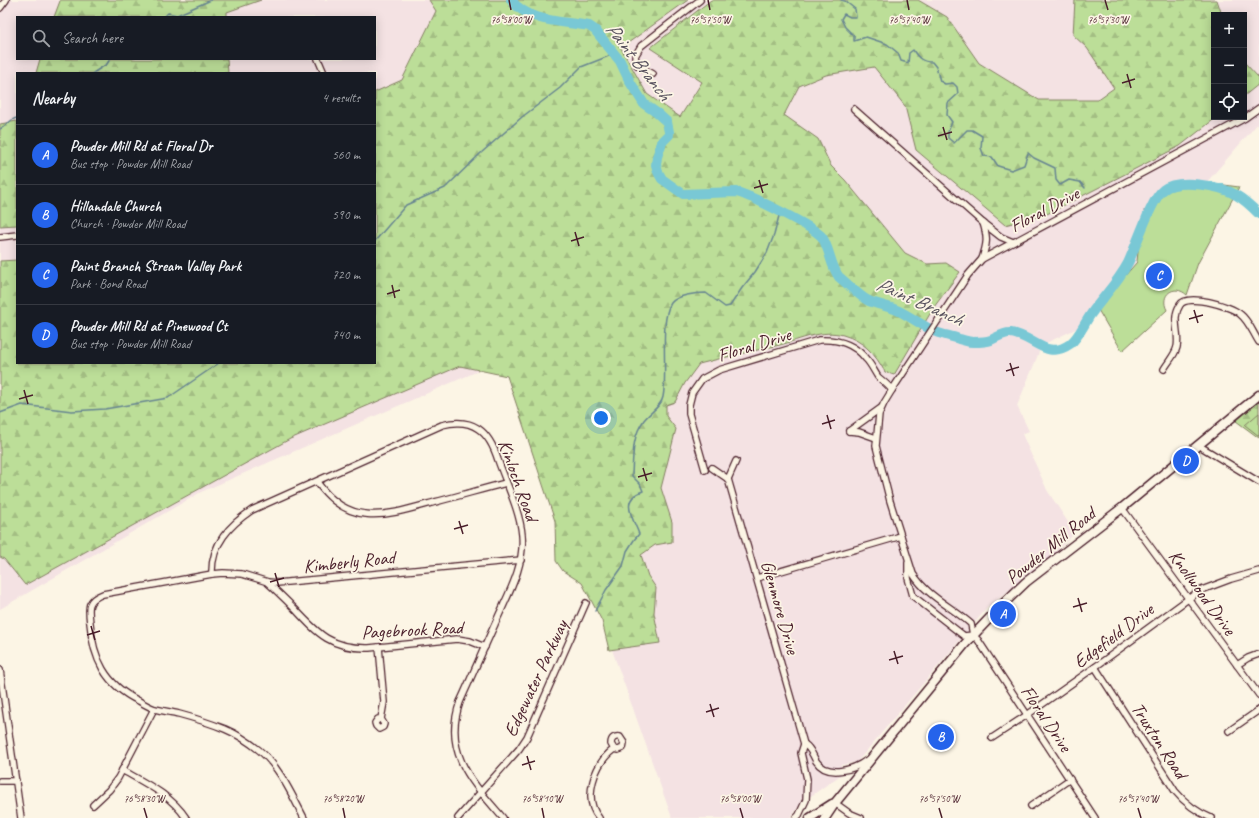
<!DOCTYPE html>
<meta charset="utf-8">
<style>
:root{--surface:#171b24;--page:#20242c;--text:#f1f3f6;--muted:#9ea1a6;--line:#363941;--accent:#2563eb}
body{margin:0;font-family:Caveat,sans-serif;background:var(--page);color:var(--text)}
.controls{position:absolute;right:12px;top:12px;display:grid;overflow:hidden;border-radius:0px;box-shadow:0 2px 10px #0003}
.controls button{width:36px;height:36px;display:grid;place-items:center;padding:0;border:0;border-bottom:1px solid var(--line);background:var(--surface);color:var(--text);font:20px sans-serif}
.you{position:absolute;left:601px;top:418px;width:14px;height:14px;margin:-10px;border:3px solid #fff;border-radius:50%;background:#1a73e8;box-shadow:0 0 0 6px #1a73e833}
.badge{display:grid;place-items:center;width:26px;height:26px;border-radius:50%;background:var(--accent);color:#fff;font-size:13px;font-weight:700}
.pin{position:absolute;translate:-50% -50%;border:2px solid #fff;box-shadow:0 1px 4px #0006}
.list{margin:0;padding:0;list-style:none}
h2{display:flex;justify-content:space-between;align-items:center;height:52px;margin:0;padding:0 16px;font-size:17px}
h2 small{font-size:13px;font-weight:400;color:var(--muted)}
.list li{display:grid;grid-template-columns:26px 1fr auto;gap:12px;align-items:center;box-sizing:border-box;height:60px;padding:0 16px;border-top:1px solid var(--line)}
.list b{display:block;font-size:15px;white-space:nowrap}
.list p{margin:0;font-size:13px;white-space:nowrap;color:var(--muted)}
.list em{font-size:13px;font-style:normal;color:var(--muted)}
.icon{flex:none;width:22px;height:22px;fill:none;stroke:currentColor;stroke-width:2;stroke-linecap:round;stroke-linejoin:round}
.map{position:relative;flex:none;width:1259px;height:818px;overflow:hidden}
.search{position:absolute;background:var(--surface);box-shadow:0 2px 10px #0003;left:16px;top:16px;width:360px;height:44px;display:flex;align-items:center;gap:10px;box-sizing:border-box;padding:0 14px;border-radius:0px;color:var(--muted);font-size:15px}
.panel{position:absolute;background:var(--surface);box-shadow:0 2px 10px #0003;left:16px;top:72px;width:360px;height:292px;border-radius:0px}
.map>svg:first-child{display:block}
.built{fill:#f4e2e3;fill-rule:evenodd}
.forest{fill:url(#forest-firs);stroke:#837e62}
.park{fill:#bcde98;stroke:#837e62}
.lines{fill:none;stroke-linecap:round;stroke-linejoin:round}
.stream{stroke:#668491;stroke-width:1.5}
.river{stroke:#79c8d5;stroke-width:10}
.street-casing{stroke:#4a1f2b;stroke-width:8}
.secondary-casing{stroke:#4a1f2b;stroke-width:11}
.street{stroke:#fcf5e5;stroke-width:5.5}
.secondary{stroke:#fcf5e5;stroke-width:8}
.ticks{fill:none;stroke:#4a1f2b;stroke-width:1.5}
.labels{text-anchor:middle;stroke-width:3.5;stroke-linejoin:round;paint-order:stroke}
.street-label{font-size:19px;fill:#4a1f2b;stroke:#fcf5e5}
.water-label{font-size:20px;font-style:italic;fill:#58525e;stroke:#fcf5e5}
.ticks-label{font-size:10px;text-anchor:middle;fill:#4a1f2b;stroke:#fcf5e5;stroke-width:3.5;stroke-linejoin:round;paint-order:stroke}
</style>
<div class="map">
<svg width="1259" height="818" viewBox="0 0 1259 818">
<defs>
<pattern id="forest-firs" width="22" height="20" patternUnits="userSpaceOnUse"><rect width="22" height="20" fill="#bcde98"/><path d="M5 1l3.5 6h-7zM16 11l3.5 6h-7z" fill="#a3be83"/></pattern>
</defs>
<rect width="100%" height="100%" fill="#fcf5e5"/>
<filter id="ink" filterUnits="userSpaceOnUse"><feTurbulence type="fractalNoise" baseFrequency=".025" numOctaves="2"/><feDisplacementMap in="SourceGraphic" scale="8" xChannelSelector="R" yChannelSelector="G"/><feConvolveMatrix kernelMatrix="1 2 1 2 8 2 1 2 1" color-interpolation-filters="sRGB"/></filter>
<g filter="url(#ink)">
<!-- built -->
<path class="built" d="M0,0H1259V122L1206,183L1194,181L1141,221L1137,262L1082,326L1042,345L1017,406L1029,431L1022,434L1047,490L1075,533L1051,557L987,608L857,762L841,765L842,774L811,796L803,795L799,806L790,818H672L508,358L201,492L0,609ZM1214,15H1244V117H1214ZM17,17H375V59H17ZM17,73H375V363H17Z"/>
<!-- forest -->
<g class="forest">
<polygon points="59,0 261,0 227,12 227,17 54,17 60,1"/>
<path d="M429,0H688L621,48L647,94L680,117L702,82L650,48L711,0H918L947,17L979,63L1039,100H1097L1114,88L1087,48L1073,35L1075,0H1217L1222,15H1214V117H1217L1180,146L1047,214L1005,225L916,150L905,106L874,67L826,75L799,86L784,115L818,139L831,166L845,180L905,253L927,264L946,263L960,272L934,307L894,375L885,372C875,354 864,341 843,335C822,329 800,340 780,345C753,351 725,357 699,364L685,383L675,402L666,405V416L676,429L661,488L672,522V542L655,545L641,555L648,576L656,588L654,613L660,643L609,650L602,621L582,583L563,571L556,561L555,521L507,376L460,366L290,439L25,585L4,559L0,557V261L17,260V363H375V92L402,80L436,11Z"/>
<polygon points="40,59 227,59 228,73 36,73"/>
<polygon points="1244,62 1259,78 1259,84 1244,96"/>
<polygon points="17,121 17,225 0,226 0,124"/>
<polygon points="1259,402 1259,438 1236,421"/>
</g>
<!-- park -->
<g class="park">
<path d="M1195,181L1239,187L1198,263L1187,295C1174,283 1159,295 1167,310L1122,351L1097,308L1137,262L1141,221L1155,196Z"/>
<polygon points="1259,413 1259,436 1245,425"/>
</g>
<g class="lines">
<!-- stream -->
<g class="stream">
<path d="M841,0L845,1L855,9L856,17H850L844,14L841,19L845,27L854,36V41L866,37L887,44L898,53L901,61L908,63L909,53L913,50C918,58 922,62 932,62L936,67L940,81L945,84L953,83L957,87L958,94L948,103L947,115L952,122L948,132V138L954,143L967,130H972L982,136L981,148L984,156L992,157L998,166L1011,170L1024,165L1028,153L1034,158L1055,168L1056,180L1060,185L1069,180L1080,182L1085,188"/>
<polyline points="164,17 168,13 177,15 211,0"/>
<polyline points="93,73 107,64 110,59"/>
<path d="M0,129C7,126 10,119 17,118"/>
<polyline points="1144,211 1150,212"/>
<polyline points="375,241 406,205 445,188 481,153 522,117 560,88 581,67 614,54"/>
<polyline points="0,413 22,405 72,411 105,409 168,398 219,363"/>
<path d="M595,611L606,590L623,566L627,551L634,540L639,534C633,518 619,499 643,491L640,484L632,476C633,456 632,436 644,420C650,412 661,407 663,397C668,374 659,321 671,303C677,295 696,293 706,293L725,307L730,306L742,288L755,272L767,253L774,235L780,212"/>
</g>
<!-- river -->
<path class="river" d="M511,0C529,23 563,21 589,26L595,30L620,61L630,82L644,104L657,113L667,122L669,132V135L662,142L657,157L656,165L658,172L662,179L683,194L735,192C747,193 815,228 822,237C830,249 830,265 839,277C848,284 857,294 867,300C877,305 889,306 899,311C911,317 923,326 936,332C943,335 951,336 959,339C964,340 968,342 973,342C979,342 986,342 991,340C998,337 1004,332 1011,333C1034,336 1046,361 1070,344C1079,337 1084,324 1091,314C1103,297 1118,282 1128,263C1136,247 1151,199 1163,190C1178,178 1222,186 1236,195C1245,200 1252,207 1259,214"/>
<defs>
<g id="street">
<polyline points="0,8 6,0"/>
<polyline points="318,59 324,73"/>
<polyline points="653,74 637,65 635,56 641,46 700,0"/>
<path d="M854,109L983,223C988,238 987,244 982,259"/>
<polyline points="983,223 1001,237 1013,242"/>
<polyline points="0,237 17,235"/>
<path d="M1164,369C1168,362 1175,355 1177,347C1180,333 1171,318 1180,305C1187,293 1231,306 1240,314C1249,321 1253,333 1259,342"/>
<polyline points="849,431 881,408"/>
<polyline points="849,431 859,432 876,438"/>
<polyline points="1198,445 1259,482"/>
<polyline points="712,468 728,479 804,744"/>
<path d="M705,470L689,414V405L692,393L702,379L719,370L819,340C838,339 854,343 866,359C871,364 874,371 878,377C883,381 888,385 892,390"/>
<polyline points="728,479 736,461"/>
<path d="M317,482C350,529 388,515 435,502C459,496 482,489 506,483"/>
<polyline points="1122,508 1259,695"/>
<polyline points="908,563 908,578 913,596 964,636 973,635"/>
<path d="M212,574C211,544 230,525 252,510L442,425C473,417 489,431 498,460C506,483 520,511 522,535C525,567 507,596 495,624C483,650 472,676 460,702C442,753 473,783 503,818"/>
<polyline points="757,578 901,536"/>
<path d="M268,583C277,591 286,600 295,609C318,634 332,649 369,648L457,639L470,641L485,647"/>
<polyline points="379,647 384,702 381,719 384,724 383,727 379,729 376,726 375,723 378,719 381,719"/>
<polyline points="1237,665 1248,658 1259,654"/>
<path d="M1095,667L1175,791C1185,803 1197,812 1211,818"/>
<polyline points="0,670 21,818"/>
<polyline points="1229,731 1259,710"/>
<polyline points="992,738 1027,715 1095,667 1199,591 1231,579 1259,571"/>
<path d="M804,744C811,748 812,754 816,761C827,778 854,770 867,760"/>
<path d="M122,770C145,783 171,795 186,818"/>
<polyline points="0,781 16,781"/>
<polyline points="835,803 849,813 861,818"/>
<polyline points="93,805 109,790 118,778 154,709"/>
<polyline points="1031,806 1070,779"/>
<path d="M304,818C292,795 279,766 259,750C249,742 237,734 225,729C210,723 194,718 179,714C171,712 163,711 155,709C149,707 144,704 139,701C105,685 93,658 90,623C88,607 87,600 103,594L212,574L223,573L242,574L268,582L277,583L521,560"/>
<polyline points="458,818 519,749 527,737 586,603"/>
<path d="M599,818C582,798 595,763 614,749L618,750L623,748L624,743L620,737C615,736 611,738 611,744L614,749"/>
<polyline points="796,818 799,815 806,800 807,779 801,753 804,744"/>
<path d="M1095,818L978,640L973,635L971,624C952,607 927,596 913,574L890,501L876,446L879,414L884,403L892,390L968,275L982,259L1245,118L1259,108"/>
</g>
<g id="secondary">
<polyline points="810,818 832,804"/>
<polyline points="825,818 835,803 965,644 1003,604 1026,582 1122,508 1259,395"/>
</g>
</defs>
<!-- street casing -->
<use href="#street" class="street-casing"/>
<!-- secondary casing -->
<use href="#secondary" class="secondary-casing"/>
<!-- street -->
<use href="#street" class="street"/>
<!-- secondary -->
<use href="#secondary" class="secondary"/>
</g>
</g>
<!-- ticks -->
<path class="ticks" d="M509,0L511,10M708,0L710,10M907,0L909,10M1105,0L1108,10M1127,74L1131,88M1122,83L1135,79M943,127L947,140M938,136L952,132M759,180L763,193M754,188L768,184M575,232L579,246M571,241L584,237M392,285L395,298M387,294L400,290M1194,310L1198,323M1189,319L1203,315M1010,363L1014,376M1006,371L1019,367M24,390L28,404M19,399L33,395M827,415L831,429M822,424L835,420M643,468L647,481M638,477L652,473M459,521L463,534M454,529L468,525M275,573L279,587M270,582L284,578M1078,598L1082,612M1073,607L1087,603M91,626L95,640M87,635L100,631M894,651L898,664M889,660L903,656M710,704L714,717M706,712L719,708M527,756L531,770M522,765L535,761M144,808L147,818M343,808L345,818M542,808L544,818M740,808L743,818M939,808L942,818M1138,808L1141,818"/>
<g class="labels">
<!-- street labels -->
<g class="street-label">
<text transform="translate(1044 209) rotate(-28)" y="7">Floral Drive</text>
<text transform="translate(754 344) rotate(-17)" y="7">Floral Drive</text>
<text transform="translate(519 480) rotate(70)" y="7">Kinloch Road</text>
<text transform="translate(1050 545) rotate(-39)" y="7">Powder Mill Road</text>
<text transform="translate(349 561) rotate(-6)" y="7">Kimberly Road</text>
<text transform="translate(1203 592) rotate(54)" y="7">Knollwood Drive</text>
<text transform="translate(781 607) rotate(74)" y="7">Glenmore Drive</text>
<text transform="translate(412 629) rotate(-3)" y="7">Pagebrook Road</text>
<text transform="translate(1113 635) rotate(-37)" y="7">Edgefield Drive</text>
<text transform="translate(535 678) rotate(-65)" y="7">Edgewater Parkway</text>
<text transform="translate(1047 718) rotate(56)" y="7">Floral Drive</text>
<text transform="translate(1160 740) rotate(57)" y="7">Truxton Road</text>
</g>
<!-- water labels -->
<g class="water-label">
<text transform="translate(639 61) rotate(52)" y="7">Paint Branch</text>
<text transform="translate(920 301) rotate(24)" y="7">Paint Branch</text>
</g>
</g>
<g class="ticks-label">
<text x="511" y="23">76°58'00"W</text>
<text x="710" y="23">76°57'50"W</text>
<text x="909" y="23">76°57'40"W</text>
<text x="1108" y="23">76°57'30"W</text>
<text x="144" y="802">76°58'30"W</text>
<text x="343" y="802">76°58'20"W</text>
<text x="542" y="802">76°58'10"W</text>
<text x="740" y="802">76°58'00"W</text>
<text x="939" y="802">76°57'50"W</text>
<text x="1138" y="802">76°57'40"W</text>
</g>
</svg>
<div class="controls">
<button>+</button>
<button>−</button>
<button><svg class="icon" aria-label="locate" viewBox="0 0 24 24"><circle cx="12" cy="12" r="6"/><path d="M12 2v4M12 18v4M2 12h4M18 12h4"/></svg></button>
</div>
<div class="you"></div>
<div class="pin badge" style="left:1003px;top:614px">A</div>
<div class="pin badge" style="left:941px;top:737px">B</div>
<div class="pin badge" style="left:1159px;top:276px">C</div>
<div class="pin badge" style="left:1186px;top:461px">D</div>
<div class="search"><svg class="icon" aria-label="search" viewBox="0 0 24 24"><circle cx="10" cy="10" r="6"/><path d="M15 15l6 6"/></svg>Search here</div>
<section class="panel">
<h2>Nearby<small>4 results</small></h2>
<ul class="list">
<li><span class="badge">A</span><div><b>Powder Mill Rd at Floral Dr</b><p>Bus stop · Powder Mill Road</p></div><em>560 m</em></li>
<li><span class="badge">B</span><div><b>Hillandale Church</b><p>Church · Powder Mill Road</p></div><em>590 m</em></li>
<li><span class="badge">C</span><div><b>Paint Branch Stream Valley Park</b><p>Park · Bond Road</p></div><em>720 m</em></li>
<li><span class="badge">D</span><div><b>Powder Mill Rd at Pinewood Ct</b><p>Bus stop · Powder Mill Road</p></div><em>740 m</em></li>
</ul>
</section>
</div>
